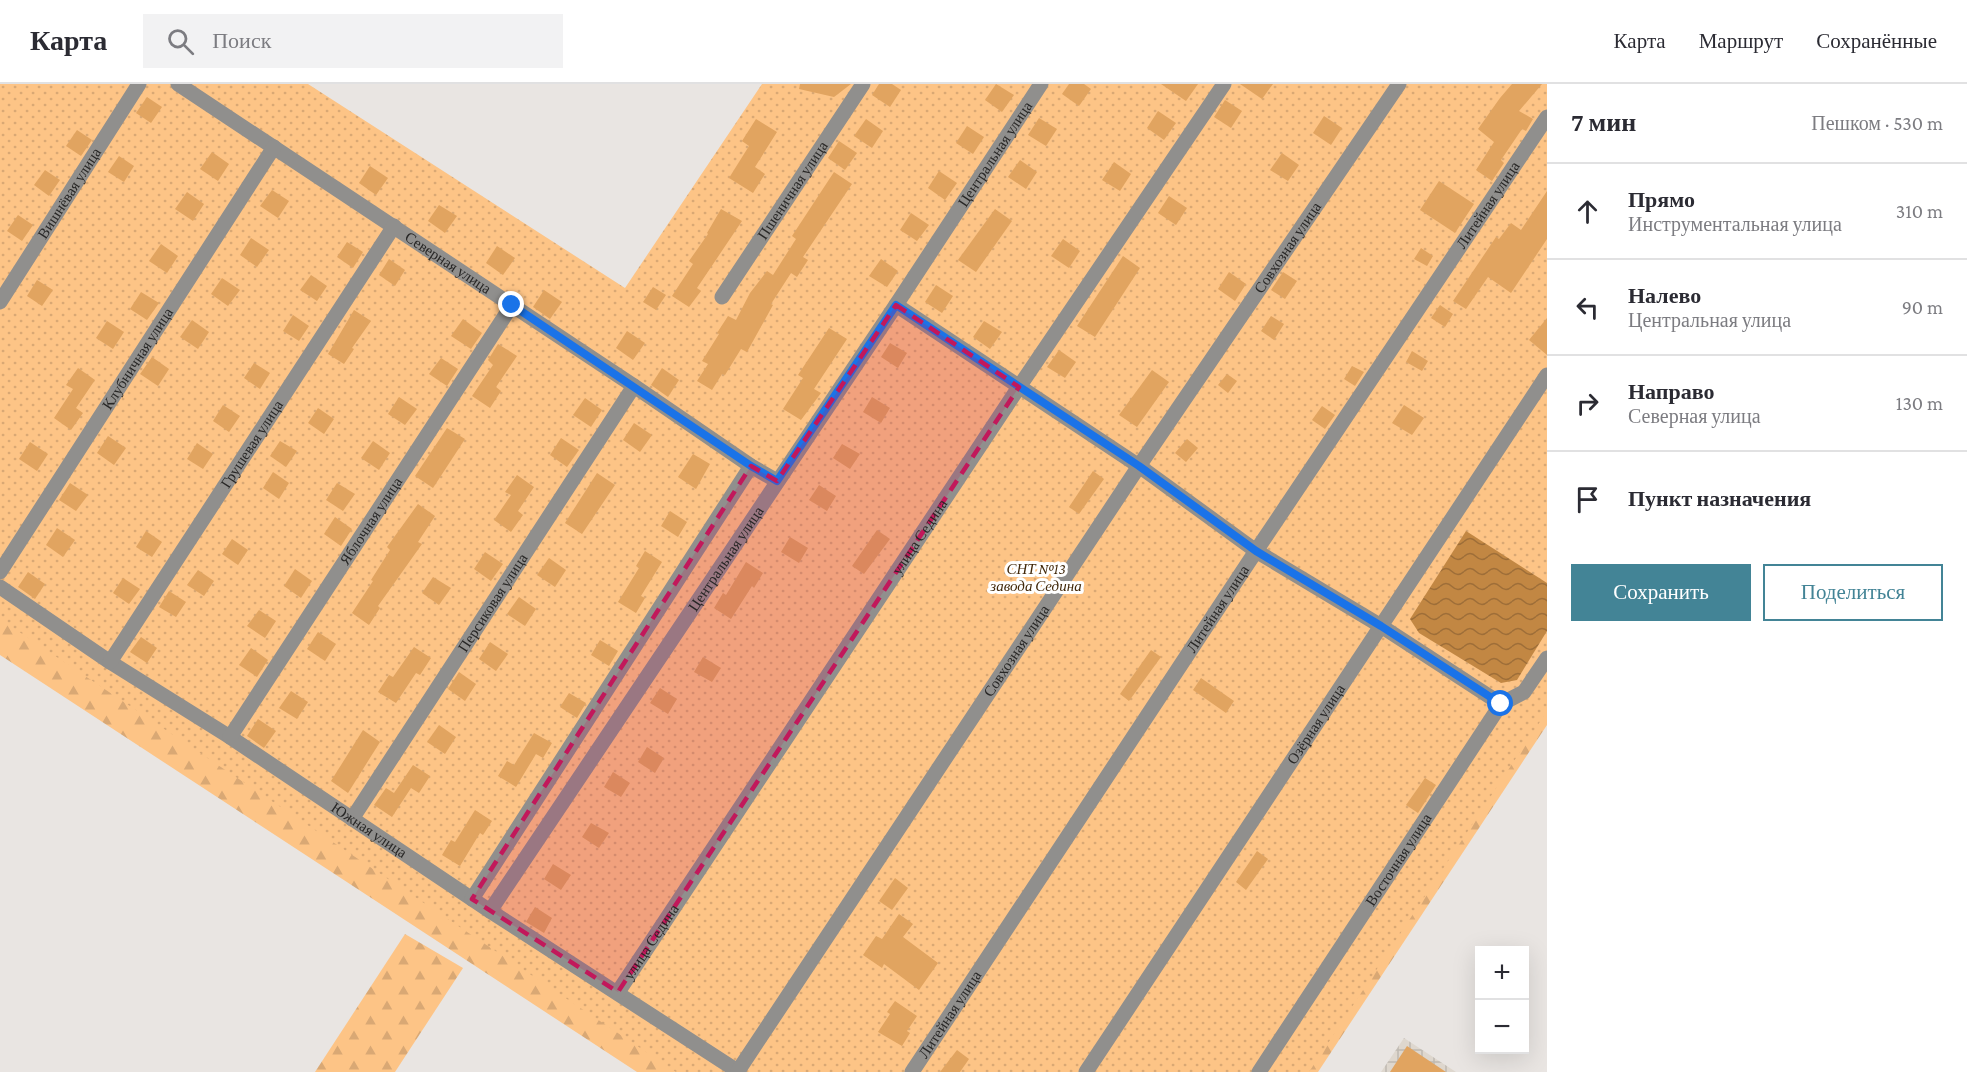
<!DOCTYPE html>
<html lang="ru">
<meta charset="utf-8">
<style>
:root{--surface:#fff;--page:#f2f2f3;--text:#2b2b33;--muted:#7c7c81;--line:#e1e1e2;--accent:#438496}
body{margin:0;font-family:"Crimson Pro",serif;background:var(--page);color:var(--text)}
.controls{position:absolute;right:18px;bottom:18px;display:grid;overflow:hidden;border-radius:0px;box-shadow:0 6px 24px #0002}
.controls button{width:54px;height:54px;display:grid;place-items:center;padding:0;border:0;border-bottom:2px solid var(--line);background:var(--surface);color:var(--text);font:30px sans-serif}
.stop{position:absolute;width:18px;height:18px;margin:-14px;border:4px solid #1a73e8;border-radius:50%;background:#fff}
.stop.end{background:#1a73e8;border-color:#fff;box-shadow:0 2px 6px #0008}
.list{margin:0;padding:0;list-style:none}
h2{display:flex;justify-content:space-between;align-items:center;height:78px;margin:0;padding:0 24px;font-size:26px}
h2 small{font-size:20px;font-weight:400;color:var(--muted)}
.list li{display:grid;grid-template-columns:39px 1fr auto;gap:18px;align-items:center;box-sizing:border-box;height:96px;padding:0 24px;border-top:2px solid var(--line)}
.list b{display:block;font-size:22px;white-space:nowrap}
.list p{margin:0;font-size:20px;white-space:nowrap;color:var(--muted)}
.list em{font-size:20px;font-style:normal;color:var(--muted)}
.actions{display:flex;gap:12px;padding:18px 24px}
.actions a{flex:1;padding:14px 0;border:2px solid var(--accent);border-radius:0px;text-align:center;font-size:21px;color:var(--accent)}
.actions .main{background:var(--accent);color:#fff}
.icon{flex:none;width:33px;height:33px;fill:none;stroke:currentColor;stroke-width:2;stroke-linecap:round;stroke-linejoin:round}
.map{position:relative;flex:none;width:1547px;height:988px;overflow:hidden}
header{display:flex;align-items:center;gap:36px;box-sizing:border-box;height:84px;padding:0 30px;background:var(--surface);border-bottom:2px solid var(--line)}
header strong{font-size:28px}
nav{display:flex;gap:33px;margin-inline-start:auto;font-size:21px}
.search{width:420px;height:54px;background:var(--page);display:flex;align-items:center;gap:15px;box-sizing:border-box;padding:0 21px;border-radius:0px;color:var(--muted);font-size:22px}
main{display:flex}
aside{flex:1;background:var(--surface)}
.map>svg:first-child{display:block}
.industrial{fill:url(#industrial-grid)}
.forest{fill:url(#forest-firs)}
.garden{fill:url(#garden-dots)}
.water{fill:url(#water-waves)}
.building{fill:#e1a460}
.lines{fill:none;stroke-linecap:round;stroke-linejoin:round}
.minor{stroke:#908f8d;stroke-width:15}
.route{stroke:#1a73e8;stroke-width:8}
.marked{fill:#c2185b;fill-opacity:0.2;stroke:#c2185b;stroke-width:4.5;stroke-dasharray:12 8;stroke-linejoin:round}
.labels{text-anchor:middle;stroke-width:6;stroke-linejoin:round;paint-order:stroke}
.street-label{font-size:15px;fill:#282726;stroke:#fff}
.park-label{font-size:15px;font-style:italic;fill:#41280a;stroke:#fff}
</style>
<header>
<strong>Карта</strong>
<div class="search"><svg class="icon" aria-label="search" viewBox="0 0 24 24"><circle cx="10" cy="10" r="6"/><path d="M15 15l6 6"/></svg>Поиск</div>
<nav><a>Карта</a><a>Маршрут</a><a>Сохранённые</a></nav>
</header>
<main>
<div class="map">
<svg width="1547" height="988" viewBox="0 0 1547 988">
<defs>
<pattern id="industrial-grid" width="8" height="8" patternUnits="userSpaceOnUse" patternTransform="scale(1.5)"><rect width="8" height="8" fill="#ded7ce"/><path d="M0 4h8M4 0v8" fill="none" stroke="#beb9b1"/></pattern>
<pattern id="forest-firs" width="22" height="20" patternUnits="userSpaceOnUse" patternTransform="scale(1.5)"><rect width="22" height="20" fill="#fdc486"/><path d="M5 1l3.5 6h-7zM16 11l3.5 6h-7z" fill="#d9a874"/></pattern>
<pattern id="garden-dots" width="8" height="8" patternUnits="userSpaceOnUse" patternTransform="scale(1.5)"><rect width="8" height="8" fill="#fdc486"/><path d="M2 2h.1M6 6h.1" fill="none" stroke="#d9a874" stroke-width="1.8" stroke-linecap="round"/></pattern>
<pattern id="water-waves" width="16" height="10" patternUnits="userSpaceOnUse" patternTransform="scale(1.5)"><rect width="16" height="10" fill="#c28743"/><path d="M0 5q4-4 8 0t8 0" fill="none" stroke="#9e6e38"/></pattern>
</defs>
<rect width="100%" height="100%" fill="#e9e5e2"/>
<!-- industrial -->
<polygon class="industrial" points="1404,954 1456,988 1381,988"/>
<!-- forest -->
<g class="forest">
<polygon points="0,523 719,988 637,988 0,571"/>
<polygon points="1547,573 1547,641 1318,988 1271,988"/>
<polygon points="405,850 463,884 395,988 315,988"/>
</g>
<!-- garden -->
<polygon class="garden" points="0,0 308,0 625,204 762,0 1547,0 1547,627 1309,988 676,988 0,535"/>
<!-- water -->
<polygon class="water" points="1466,447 1547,499 1547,547 1517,596 1501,599 1419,549 1410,535"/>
<!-- building -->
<g class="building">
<polygon points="800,0 851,0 834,13 799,5"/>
<polygon points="879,0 892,0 901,6 890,23 872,11"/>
<polygon points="996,0 1014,11 1002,28 985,16"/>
<polygon points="1069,0 1084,0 1091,5 1079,22 1062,10"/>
<polygon points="1161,0 1198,0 1186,17"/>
<polygon points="1240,0 1273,0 1262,15"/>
<polygon points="1512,0 1542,0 1519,27 1533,35 1526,47 1522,45 1501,76 1504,79 1492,97 1476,86 1494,58 1478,45 1500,14"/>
<polygon points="147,13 162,23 151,39 136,29"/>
<polygon points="1225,16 1242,27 1231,44 1214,33"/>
<polygon points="1158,27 1176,39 1164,56 1147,44"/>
<polygon points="1324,32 1342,44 1331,61 1313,49"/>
<polygon points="1039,34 1057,45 1046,62 1028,51"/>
<polygon points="756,35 777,48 755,83 765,90 753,109 729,94 749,62 742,57"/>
<polygon points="866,35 883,47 872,64 854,52"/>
<polygon points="967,42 984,53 973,70 956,59"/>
<polygon points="77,46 92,56 81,72 66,62"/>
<polygon points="839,57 857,69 845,86 828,74"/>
<polygon points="212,68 229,80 218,97 200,85"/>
<polygon points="1282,69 1299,81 1288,97 1270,86"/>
<polygon points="119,72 134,82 124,98 108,88"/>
<polygon points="1020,76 1037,88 1026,105 1008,93"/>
<polygon points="1114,78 1131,90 1120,107 1102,96"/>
<polygon points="370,82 388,94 376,111 359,99"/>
<polygon points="45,86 60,96 49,112 34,101"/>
<polygon points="939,87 957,99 945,116 928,104"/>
<polygon points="834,88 852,100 803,173 808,176 797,193 791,189 771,220 773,221 747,268 741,265 725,291 722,290 712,306 697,297 708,280 702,277 719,250 717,249 728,232 736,236 750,209 767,187 773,191 796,155 792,152"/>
<polygon points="1439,97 1474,120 1455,149 1420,126"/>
<polygon points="272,106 289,117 278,134 260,122"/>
<polygon points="1547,107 1547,155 1511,209 1488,193 1466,225 1453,217 1496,153 1499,155 1511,139 1521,146"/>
<polygon points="187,108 204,120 193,137 175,125"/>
<polygon points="1169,112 1187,124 1176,141 1158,129"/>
<polygon points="439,121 457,132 445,149 428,137"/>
<polygon points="721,125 742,137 697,204 701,207 689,223 672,212 693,180 689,177 708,150 707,149"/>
<polygon points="995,125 1012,137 976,188 958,176"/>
<polygon points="911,129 929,141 917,157 900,146"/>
<polygon points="18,131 33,141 22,157 7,147"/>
<polygon points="251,154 269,166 257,183 240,171"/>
<polygon points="1063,155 1080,167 1069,184 1051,172"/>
<polygon points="347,158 363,168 353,184 337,173"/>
<polygon points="161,160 178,172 167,189 149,177"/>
<polygon points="497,162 515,174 503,191 486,179"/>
<polygon points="1421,164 1433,172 1427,182 1414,175"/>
<polygon points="1123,172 1140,184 1095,253 1077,242"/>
<polygon points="389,175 405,186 395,202 379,191"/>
<polygon points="881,175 898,187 887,203 869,192"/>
<polygon points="1229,188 1246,200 1235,217 1218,205"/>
<polygon points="1283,188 1297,197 1285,215 1271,206"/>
<polygon points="311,191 327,202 317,217 300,206"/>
<polygon points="222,194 240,206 228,222 211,210"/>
<polygon points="37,196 53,206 42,222 27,212"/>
<polygon points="936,201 953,212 942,229 925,218"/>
<polygon points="653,203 666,211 656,226 643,218"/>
<polygon points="544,206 562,218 550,235 533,223"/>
<polygon points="141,208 159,219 147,236 130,225"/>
<polygon points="1440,221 1453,230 1445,243 1431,234"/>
<polygon points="354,226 371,237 352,264 354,265 344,280 328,270"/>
<polygon points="293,231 309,242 299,257 283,247"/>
<polygon points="1271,232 1284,240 1274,256 1261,247"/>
<polygon points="1547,234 1547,271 1529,256"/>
<polygon points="463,235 482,249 471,265 451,252"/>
<polygon points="192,236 209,248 198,265 180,253"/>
<polygon points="107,237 124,248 113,265 96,254"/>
<polygon points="984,237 1002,248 990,265 973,253"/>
<polygon points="829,244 847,255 814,305 821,309 801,336 783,325 803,294 798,291"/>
<polygon points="627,247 645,259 633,276 616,264"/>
<polygon points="890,259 907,269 898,284 881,273"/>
<polygon points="498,260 517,272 496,303 501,307 490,324 472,312 493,281 488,276"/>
<polygon points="1059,266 1076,278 1065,294 1047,283"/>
<polygon points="1412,267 1428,277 1422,287 1406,278"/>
<polygon points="152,273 169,285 158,302 140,290"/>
<polygon points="441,274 458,285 447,302 429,290"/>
<polygon points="254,279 270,289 260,305 244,294"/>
<polygon points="1352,282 1364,288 1355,302 1344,295"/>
<polygon points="78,284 95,296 76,324 83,329 71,346 54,334 73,305 66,301"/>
<polygon points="662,284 679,296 668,313 651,301"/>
<polygon points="1152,286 1169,298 1137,343 1119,331"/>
<polygon points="1227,290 1237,297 1228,309 1218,301"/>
<polygon points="399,313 417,325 405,341 388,330"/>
<polygon points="872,313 890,324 881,339 863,328"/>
<polygon points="585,314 602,326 591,343 573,331"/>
<polygon points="223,321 240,332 229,348 213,337"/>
<polygon points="1404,321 1424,334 1412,351 1392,339"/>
<polygon points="1322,322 1335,331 1325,345 1312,336"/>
<polygon points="318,324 334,335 324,350 308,339"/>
<polygon points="634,339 652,351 640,368 623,356"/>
<polygon points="447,344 465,355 433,404 415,392"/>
<polygon points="108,352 126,364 114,381 97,369"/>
<polygon points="561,354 579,366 567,383 550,371"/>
<polygon points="1187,355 1198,364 1186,378 1175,369"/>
<polygon points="280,357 297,367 286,383 270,372"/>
<polygon points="373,357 390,369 379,386 361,374"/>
<polygon points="30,358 48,370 37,387 19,375"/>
<polygon points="197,359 213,370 203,385 187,375"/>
<polygon points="842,360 860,370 850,385 833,374"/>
<polygon points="693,370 710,380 696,405 678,393"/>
<polygon points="1093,387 1104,395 1079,430 1069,423"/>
<polygon points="273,388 289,399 279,415 263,404"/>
<polygon points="597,389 615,401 582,450 565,439"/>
<polygon points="517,391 534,403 518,427 523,431 511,448 494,436 511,411 505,408"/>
<polygon points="70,399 88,411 76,427 59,416"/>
<polygon points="337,399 355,410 343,427 326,416"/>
<polygon points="819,401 836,412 827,427 809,416"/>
<polygon points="418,420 435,432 418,458 422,460 378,522 380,524 369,541 352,529 373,497 371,496 390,466 387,463"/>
<polygon points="670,427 687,438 678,453 661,442"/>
<polygon points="335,433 352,445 341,462 324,450"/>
<polygon points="57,444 75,456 63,473 46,461"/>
<polygon points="877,446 890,455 864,490 852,482"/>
<polygon points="146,447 162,458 152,473 136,463"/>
<polygon points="790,453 808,464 799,479 781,468"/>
<polygon points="232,455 248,466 238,481 222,470"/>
<polygon points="645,467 662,478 641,512 645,514 636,529 618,518 639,484 636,482"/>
<polygon points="485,468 503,480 491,497 474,485"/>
<polygon points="549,474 566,486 555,503 537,491"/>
<polygon points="746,478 763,489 754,504 752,502 731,535 714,524 723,509 726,511"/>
<polygon points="295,485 312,497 301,514 284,502"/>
<polygon points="198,486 214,497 204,512 187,501"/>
<polygon points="28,488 45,500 35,515 18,503"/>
<polygon points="433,493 451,504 439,521 422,509"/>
<polygon points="123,494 140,505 129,520 113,509"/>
<polygon points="169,507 186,518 176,533 159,523"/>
<polygon points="519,513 536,525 525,542 507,530"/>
<polygon points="259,526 276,537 265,554 247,542"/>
<polygon points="318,548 336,560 325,577 307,565"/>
<polygon points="141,553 157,564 147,579 130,568"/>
<polygon points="600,556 618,567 609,582 591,571"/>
<polygon points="490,558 508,570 496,587 479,575"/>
<polygon points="414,563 431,574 420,591 416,589 396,619 378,608 389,591 393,593"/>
<polygon points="251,564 268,576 257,593 239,581"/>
<polygon points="1151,566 1161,573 1129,617 1120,610"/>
<polygon points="703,573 721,584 712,598 694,588"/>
<polygon points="459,588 476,600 465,617 448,605"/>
<polygon points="1201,594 1234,617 1226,629 1193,606"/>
<polygon points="660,604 677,615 668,630 650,619"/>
<polygon points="291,607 308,618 297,635 279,624"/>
<polygon points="569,609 586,619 577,634 560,623"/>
<polygon points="258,635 276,647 264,664 247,652"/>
<polygon points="439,641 456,653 445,670 427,658"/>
<polygon points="363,646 380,658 348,709 331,697"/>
<polygon points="534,649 552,659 543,674 536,670 516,703 498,692 507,677 514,681"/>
<polygon points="647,663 664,674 655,689 638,678"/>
<polygon points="413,681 430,692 419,709 411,704 392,733 374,721 386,704 394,709"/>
<polygon points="613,688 630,699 621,713 604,703"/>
<polygon points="1425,694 1436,701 1418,729 1406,721"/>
<polygon points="475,726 492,737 483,751 480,749 460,782 442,771 451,756 455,758"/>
<polygon points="591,739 609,749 599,764 582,753"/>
<polygon points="1257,767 1268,775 1246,806 1236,798"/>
<polygon points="553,780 571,791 561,806 544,795"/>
<polygon points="895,794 908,804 892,826 879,817"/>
<polygon points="535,823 552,834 544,849 526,838"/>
<polygon points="899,830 913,840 903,853 938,879 919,906 884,880 882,884 863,871 876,852 882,855"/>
<polygon points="895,917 917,932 907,947 910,949 902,962 878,948 890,930 887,928"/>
<polygon points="1407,962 1446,988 1390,988"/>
<polygon points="957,966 969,975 960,988 940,988"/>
</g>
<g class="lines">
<!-- minor -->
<g class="minor">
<path id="s1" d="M178,0L634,302L751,382L777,397"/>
<path id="s2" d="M722,213L863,0"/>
<path id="s3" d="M0,218L139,0"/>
<polyline points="896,221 1139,382 1256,467 1381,542 1501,620"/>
<path id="s4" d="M0,488L274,63"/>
<path id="s5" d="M0,503L110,578L230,653L490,827L739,988"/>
<path id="s6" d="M110,578L394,142"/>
<path id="s7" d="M230,653L512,221"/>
<path id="s8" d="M352,735L634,302"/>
<polyline points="472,815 751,382"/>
<path id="s9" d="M490,827L896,221L1041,0"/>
<path id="s10" d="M618,908L1019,303L1224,0"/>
<path id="s11" d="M738,987L1139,382L1399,0"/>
<path id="s12" d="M912,988L1256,467L1547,33"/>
<path id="s13" d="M1086,988L1547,291"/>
<path id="s14" d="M1259,988L1501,620L1524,608L1547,574"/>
</g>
</g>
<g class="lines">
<!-- route -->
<polyline class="route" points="512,221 751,382 777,397 896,221 1139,382 1256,467 1381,542 1501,620"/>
</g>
<!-- marked area -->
<path class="marked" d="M896,221L1019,303L618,908L472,815L751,382L777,397Z"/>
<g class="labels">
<!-- street labels -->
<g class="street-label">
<text dy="5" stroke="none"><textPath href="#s9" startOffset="910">Центральная улица</textPath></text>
<text dy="5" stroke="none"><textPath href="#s2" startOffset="128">Пшеничная улица</textPath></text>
<text dy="5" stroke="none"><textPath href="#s3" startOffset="129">Вишнёвая улица</textPath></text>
<text dy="5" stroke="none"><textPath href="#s12" startOffset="1041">Литейная улица</textPath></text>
<text dy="5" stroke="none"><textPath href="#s11" startOffset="990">Совхозная улица</textPath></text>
<text dy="5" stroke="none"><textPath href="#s1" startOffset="324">Северная улица</textPath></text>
<text dy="5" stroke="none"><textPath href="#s4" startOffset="254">Клубничная улица</textPath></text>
<text dy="5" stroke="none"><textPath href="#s6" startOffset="260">Грушевая улица</textPath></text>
<text dy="5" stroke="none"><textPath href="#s7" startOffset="258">Яблочная улица</textPath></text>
<text dy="5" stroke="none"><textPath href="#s10" startOffset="546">улица Седина</textPath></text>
<text dy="5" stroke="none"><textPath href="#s9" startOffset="424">Центральная улица</textPath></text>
<text dy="5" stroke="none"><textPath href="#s8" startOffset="258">Персиковая улица</textPath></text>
<text dy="5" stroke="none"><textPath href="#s12" startOffset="555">Литейная улица</textPath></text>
<text dy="5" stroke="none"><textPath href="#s11" startOffset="504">Совхозная улица</textPath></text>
<text dy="5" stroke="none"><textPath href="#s13" startOffset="417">Озёрная улица</textPath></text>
<text dy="5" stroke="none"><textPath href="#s5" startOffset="442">Южная улица</textPath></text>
<text dy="5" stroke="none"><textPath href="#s14" startOffset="254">Восточная улица</textPath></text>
<text dy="5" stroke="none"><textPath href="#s10" startOffset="60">улица Седина</textPath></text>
<text dy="5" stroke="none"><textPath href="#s12" startOffset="69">Литейная улица</textPath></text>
</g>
<!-- park labels -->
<g class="park-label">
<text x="1036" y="490">СНТ №13<tspan x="1036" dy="17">завода Седина</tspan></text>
</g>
</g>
</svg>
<div class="controls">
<button>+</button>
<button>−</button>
</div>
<div class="stop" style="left:1501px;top:620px"></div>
<div class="stop end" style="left:512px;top:221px"></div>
</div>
<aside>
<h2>7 мин<small>Пешком · 530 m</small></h2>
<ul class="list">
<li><svg class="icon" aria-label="ahead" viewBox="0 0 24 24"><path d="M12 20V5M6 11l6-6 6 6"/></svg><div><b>Прямо</b><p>Инструментальная улица</p></div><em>310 m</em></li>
<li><svg class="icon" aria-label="left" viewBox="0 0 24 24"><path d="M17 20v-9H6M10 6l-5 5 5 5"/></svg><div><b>Налево</b><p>Центральная улица</p></div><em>90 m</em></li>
<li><svg class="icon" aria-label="right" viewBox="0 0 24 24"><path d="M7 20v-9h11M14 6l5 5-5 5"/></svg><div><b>Направо</b><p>Северная улица</p></div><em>130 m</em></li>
<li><svg class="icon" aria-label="arrive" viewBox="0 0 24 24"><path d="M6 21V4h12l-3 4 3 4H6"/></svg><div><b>Пункт назначения</b></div></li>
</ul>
<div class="actions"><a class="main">Сохранить</a><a>Поделиться</a></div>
</aside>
</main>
